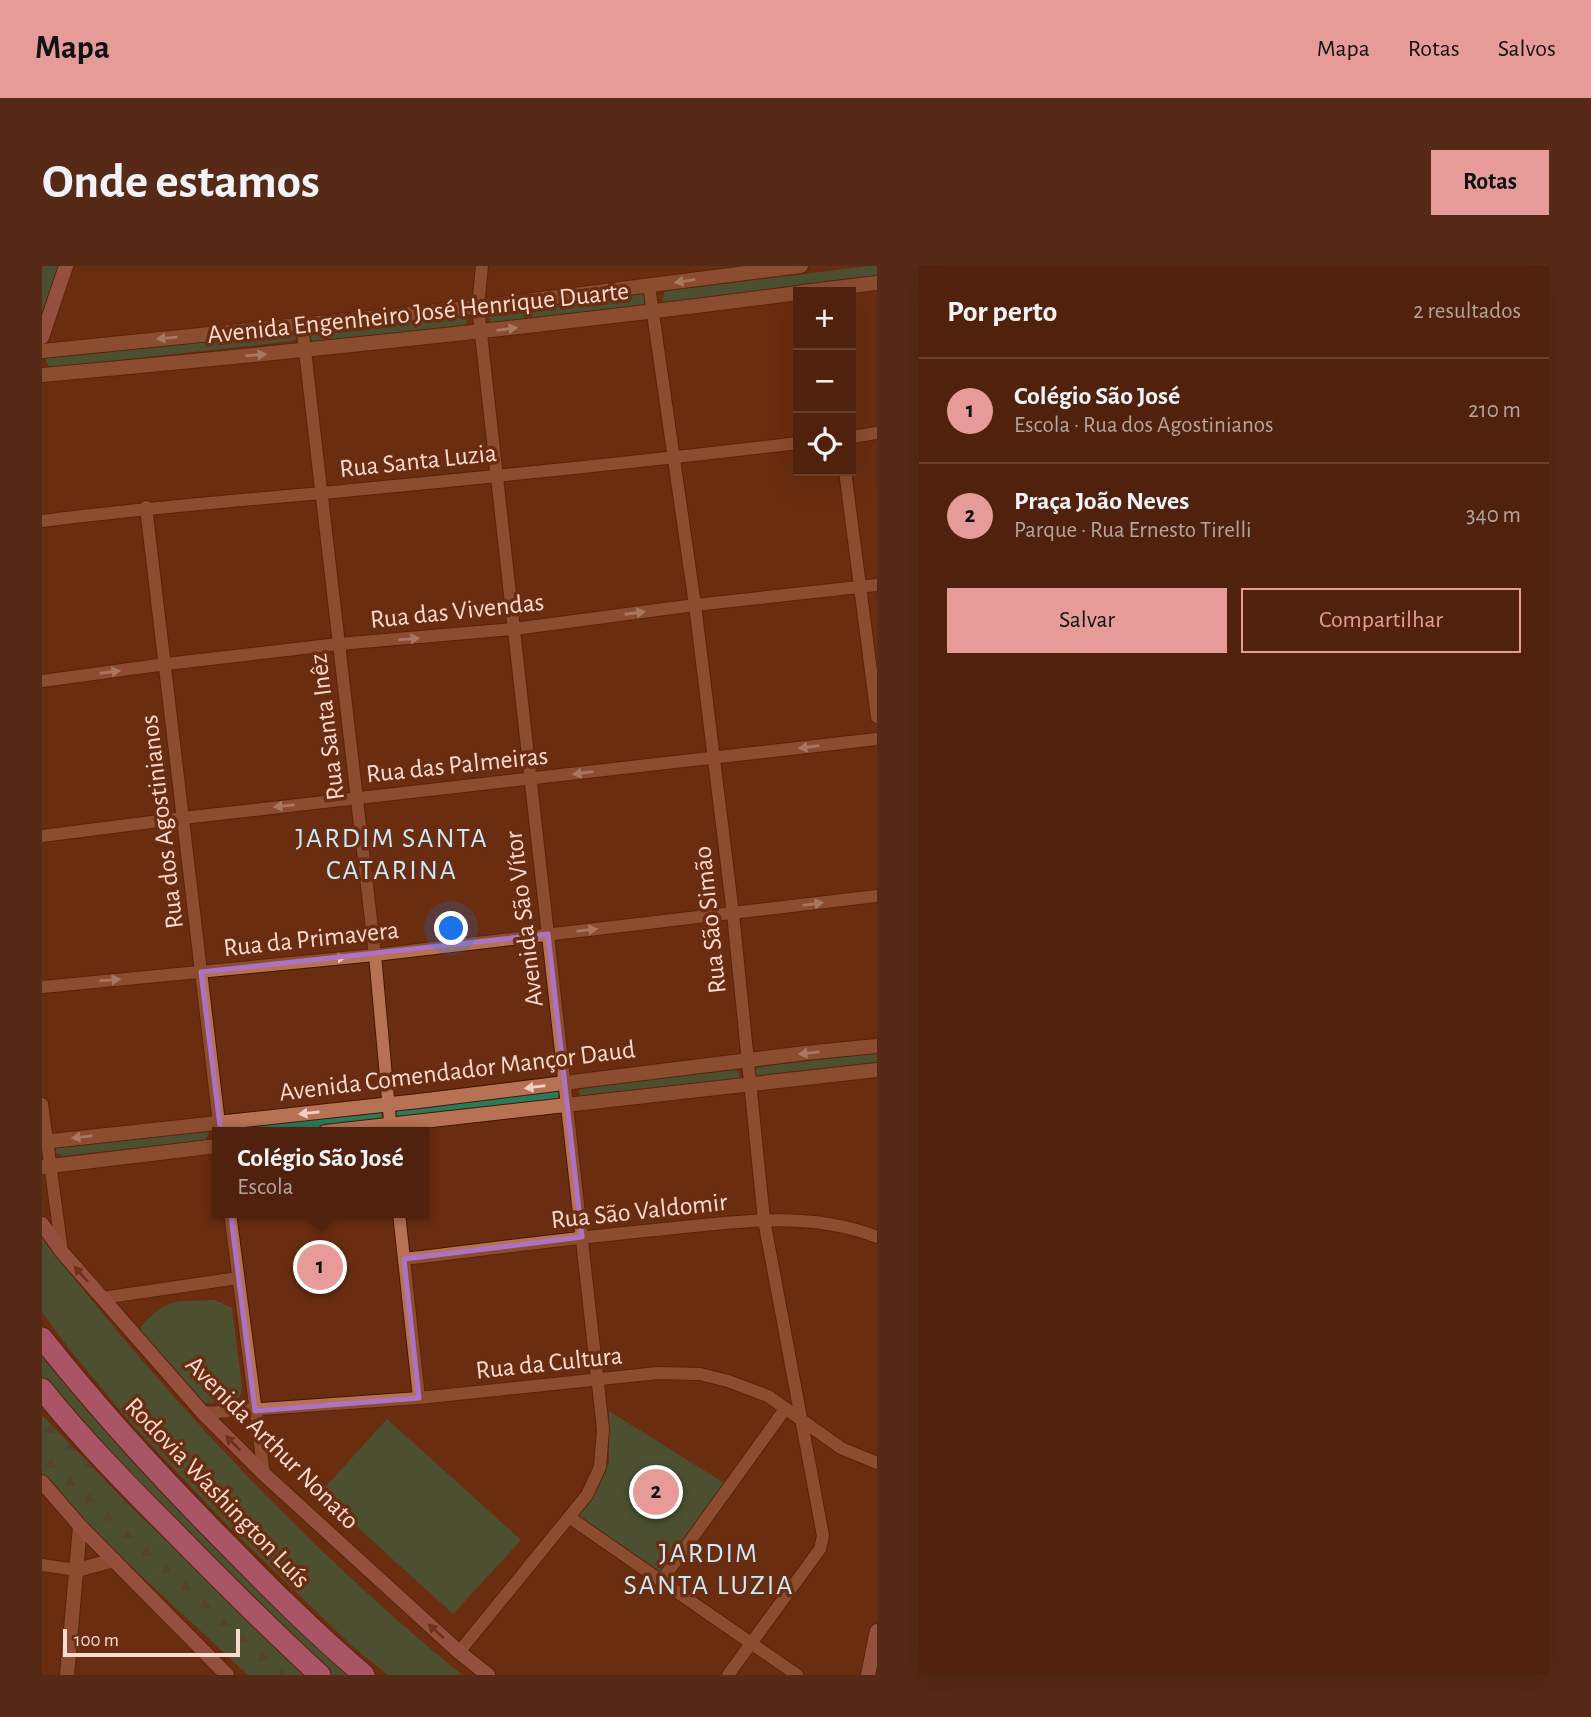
<!DOCTYPE html>
<html lang="pt">
<meta charset="utf-8">
<style>
:root{--surface:#50220d;--page:#562a16;--text:#f1f3f6;--muted:#b4a49d;--line:#673f2e;--accent:#e69b98}
body{margin:0;font-family:"Alegreya Sans",sans-serif;background:var(--page);color:var(--text)}
.controls{position:absolute;right:21px;top:21px;display:grid;overflow:hidden;border-radius:0px;box-shadow:0 7px 28px #0002}
.controls button{width:63px;height:63px;display:grid;place-items:center;padding:0;border:0;border-bottom:2px solid var(--line);background:var(--surface);color:var(--text);font:35px sans-serif}
.scale{position:absolute;left:21px;bottom:18px;width:177px;box-sizing:border-box;padding-left:7px;border:4px solid #fadbcf;border-top:0;font-size:19px;line-height:24px;white-space:nowrap;color:#fadbcf;-webkit-text-stroke:5px #6a2d11;paint-order:stroke}
.you{position:absolute;left:410px;top:663px;width:24px;height:24px;margin:-18px;border:5px solid #fff;border-radius:50%;background:#1a73e8;box-shadow:0 0 0 10px #1a73e833}
.badge{display:grid;place-items:center;width:46px;height:46px;border-radius:50%;background:var(--accent);color:#111;font-size:23px;font-weight:700}
.pin{position:absolute;translate:-50% -50%;border:4px solid #fff;box-shadow:0 2px 7px #0006}
.popup{position:absolute;left:170px;top:861px;width:217px;height:91px;box-sizing:border-box;display:grid;place-content:center;border-radius:0px;background:var(--surface);filter:drop-shadow(0 2px 5px #0005);font-size:23px;white-space:nowrap;color:var(--muted)}
.popup b{font-size:26px;color:var(--text)}
.popup::after{content:'';position:absolute;left:50%;top:100%;margin-left:-14px;border:14px solid transparent;border-top-color:var(--surface)}
.list{margin:0;padding:0;list-style:none}
h2{display:flex;justify-content:space-between;align-items:center;height:91px;margin:0;padding:0 28px;font-size:30px}
h2 small{font-size:23px;font-weight:400;color:var(--muted)}
.list li{display:grid;grid-template-columns:46px 1fr auto;gap:21px;align-items:center;box-sizing:border-box;height:105px;padding:0 28px;border-top:2px solid var(--line)}
.list b{display:block;font-size:26px;white-space:nowrap}
.list p{margin:0;font-size:23px;white-space:nowrap;color:var(--muted)}
.list em{font-size:23px;font-style:normal;color:var(--muted)}
.actions{display:flex;gap:14px;padding:21px 28px}
.actions a{flex:1;padding:16px 0;border:2px solid var(--accent);border-radius:0px;text-align:center;font-size:24px;color:var(--accent)}
.actions .main{background:var(--accent);color:#111}
.icon{flex:none;width:38px;height:38px;fill:none;stroke:currentColor;stroke-width:2;stroke-linecap:round;stroke-linejoin:round}
.map{position:relative;flex:none;width:835px;height:1409px;overflow:hidden;border-radius:0px}
header{display:flex;align-items:center;gap:42px;box-sizing:border-box;height:98px;padding:0 35px;background:var(--accent);color:#111}
header strong{font-size:33px}
nav{display:flex;gap:38px;margin-inline-start:auto;font-size:24px}
.intro{display:flex;align-items:center;justify-content:space-between;box-sizing:border-box;height:168px;padding:0 42px}
h1{margin:0;font-size:49px}
.button{padding:18px 32px;border-radius:0px;background:var(--accent);color:#111;font-size:24px;font-weight:700}
main{display:flex;gap:42px;padding:0 42px}
aside{flex:1;background:var(--surface);border-radius:0px;box-shadow:0 7px 28px #0002}
.map>svg:first-child{display:block}
.green{fill:#297b5a}
.forest{fill:url(#forest-firs)}
.lines{fill:none;stroke-linecap:round;stroke-linejoin:round}
.minor-casing{stroke:#461803;stroke-width:14}
.tertiary-casing{stroke:#461803;stroke-width:16}
.secondary-casing{stroke:#461803;stroke-width:16}
.motorway-casing{stroke:#461803;stroke-width:23}
.minor{stroke:#b77256;stroke-width:12}
.tertiary{stroke:#b77256;stroke-width:14}
.secondary{stroke:#ca7879;stroke-width:14}
.motorway{stroke:#f685cc;stroke-width:21}
.oneway{fill:#f3d0c3}
.oneway2{fill:#783821}
.marked{fill:none;stroke:#ae72c5;stroke-width:5;stroke-linejoin:round}
.labels{text-anchor:middle;stroke-width:7;stroke-linejoin:round;paint-order:stroke}
.street-label{font-size:26px;fill:#fadbcf;stroke:#6a2d11}
.neighbourhood-label{font-size:28px;letter-spacing:2px;fill:#c9ebf8;stroke:#6a2d11}
</style>
<header>
<strong>Mapa</strong>
<nav><a>Mapa</a><a>Rotas</a><a>Salvos</a></nav>
</header>
<div class="intro"><h1>Onde estamos</h1><a class="button">Rotas</a></div>
<main>
<div class="map">
<svg width="835" height="1409" viewBox="0 0 835 1409">
<defs>
<pattern id="forest-firs" width="22" height="20" patternUnits="userSpaceOnUse" patternTransform="scale(1.75)"><rect width="22" height="20" fill="#297b5a"/><path d="M5 1l3.5 6h-7zM16 11l3.5 6h-7z" fill="#38614d"/></pattern>
</defs>
<rect width="100%" height="100%" fill="#6a2d11"/>
<!-- green -->
<g class="green">
<polygon points="0,0 16,0 0,47"/>
<polygon points="827,0 835,0 835,14 623,37 620,34 623,25"/>
<polygon points="601,28 605,32 605,37 602,41 452,57 448,56 446,44"/>
<polygon points="421,48 426,53 423,60 272,79 268,70 270,66"/>
<polygon points="251,65 254,68 254,73 250,75 14,101 7,100 4,96 4,91"/>
<polygon points="835,787 835,799 714,813 711,805 715,802 732,799"/>
<polygon points="691,804 696,805 699,813 538,831 537,824 554,819"/>
<polygon points="514,823 517,827 515,836 358,852 354,849 355,844"/>
<polygon points="339,846 341,853 339,856 230,866 185,865 186,861"/>
<polygon points="162,861 167,866 163,875 21,890 13,886 15,878"/>
<path d="M0,972C124,1131 263,1281 420,1409H346L309,1379L190,1264L94,1163L28,1084L0,1046Z"/>
<path d="M173,1034L190,1042L200,1121L198,1130L191,1136L161,1137L98,1069L99,1061C126,1030 134,1036 173,1034Z"/>
<polygon points="0,1087 311,1409 288,1409 270,1394 14,1130 0,1113"/>
<polygon points="567,1145 682,1217 618,1307 535,1250 548,1236 567,1197"/>
<polygon points="345,1153 479,1274 411,1348 278,1227"/>
</g>
<!-- forest -->
<polygon class="forest" points="0,1149 86,1238 265,1409 206,1409 64,1277 0,1209"/>
<g class="lines">
<defs>
<g id="minor">
<polyline points="607,20 653,339 691,648 722,954 781,1270 778,1283 686,1409"/>
<polyline points="260,59 333,689 349,866"/>
<polyline points="809,171 835,167"/>
<polyline points="803,205 835,451"/>
<polyline points="104,241 178,866"/>
<path d="M0,255C93,243 187,235 280,227C439,212 598,196 756,177"/>
<polyline points="0,415 124,398 297,378 472,363 653,339 835,319"/>
<polyline points="0,570 141,552 835,473"/>
<polyline points="0,721 333,689 835,630"/>
<polyline points="0,838 20,986"/>
<polyline points="188,947 222,1208"/>
<polyline points="357,947 377,1132"/>
<path d="M362,993C446,983 529,972 613,964C687,957 764,943 835,971"/>
<polyline points="60,1032 196,1012"/>
<polyline points="161,1147 377,1132 616,1107 658,1108 686,1115 726,1130 799,1182 835,1197"/>
<polyline points="527,1251 755,1409"/>
<polyline points="0,1299 35,1304"/>
<polyline points="620,1314 743,1143"/>
<polyline points="417,1386 545,1229 558,1201 561,1163 436,41 440,0"/>
</g>
<g id="tertiary">
<polyline points="760,26 835,17"/>
<polyline points="0,85 436,41 759,0"/>
<path d="M0,109C253,86 505,60 756,27"/>
<polyline points="283,866 835,804"/>
<polyline points="0,876 377,835 763,787 835,780"/>
<polyline points="0,901 175,880"/>
<polyline points="35,1304 72,1294"/>
<polyline points="25,1409 38,1260"/>
</g>
<g id="secondary">
<polyline points="0,71 24,0"/>
<polyline points="0,958 20,986 161,1147 222,1208 417,1386 446,1409"/>
<polyline points="0,1216 38,1260 185,1409"/>
<polyline points="826,1409 835,1365"/>
</g>
<g id="motorway">
<path d="M0,1072C53,1139 111,1203 171,1264C220,1314 269,1364 322,1409"/>
<path d="M0,1123C40,1173 84,1218 130,1264C178,1313 227,1362 278,1409"/>
</g>
</defs>
<!-- minor casing -->
<use href="#minor" class="minor-casing"/>
<!-- tertiary casing -->
<use href="#tertiary" class="tertiary-casing"/>
<!-- secondary casing -->
<use href="#secondary" class="secondary-casing"/>
<!-- motorway casing -->
<use href="#motorway" class="motorway-casing"/>
<!-- minor -->
<use href="#minor" class="minor"/>
<!-- tertiary -->
<use href="#tertiary" class="tertiary"/>
<!-- secondary -->
<use href="#secondary" class="secondary"/>
<!-- motorway -->
<use href="#motorway" class="motorway"/>
</g>
<!-- one-way arrows -->
<defs><path id="oneway-solid" d="M-6-.8H1V-3.2L6.5 0L1 3.2V.8H-6Z" transform="scale(1.75)"/></defs>
<g class="oneway">
<use href="#oneway-solid" transform="translate(643 15) rotate(171)"/>
<use href="#oneway-solid" transform="translate(465 63) rotate(-7)"/>
<use href="#oneway-solid" transform="translate(125 72) rotate(175)"/>
<use href="#oneway-solid" transform="translate(214 89) rotate(-5)"/>
<use href="#oneway-solid" transform="translate(593 347) rotate(-8)"/>
<use href="#oneway-solid" transform="translate(367 373) rotate(-5)"/>
<use href="#oneway-solid" transform="translate(68 406) rotate(-8)"/>
<use href="#oneway-solid" transform="translate(767 481) rotate(173)"/>
<use href="#oneway-solid" transform="translate(541 507) rotate(173)"/>
<use href="#oneway-solid" transform="translate(242 540) rotate(174)"/>
<use href="#oneway-solid" transform="translate(771 638) rotate(-7)"/>
<use href="#oneway-solid" transform="translate(545 664) rotate(-6)"/>
<use href="#oneway-solid" transform="translate(294 692) rotate(-6)"/>
<use href="#oneway-solid" transform="translate(68 714) rotate(-5)"/>
<use href="#oneway-solid" transform="translate(767 787) rotate(174)"/>
<use href="#oneway-solid" transform="translate(493 821) rotate(173)"/>
<use href="#oneway-solid" transform="translate(267 847) rotate(174)"/>
<use href="#oneway-solid" transform="translate(40 871) rotate(174)"/>
</g>
<g class="oneway2">
<use href="#oneway-solid" transform="translate(39 1008) rotate(-131)"/>
<use href="#oneway-solid" transform="translate(191 1177) rotate(-135)"/>
<use href="#oneway-solid" transform="translate(394 1365) rotate(-138)"/>
</g>
<!-- marked area -->
<path d="M0 0H835V1409H0ZM506,668L540,971L362,993L377,1132L213,1145L159,706Z" fill="#6a2d11" fill-opacity=".55" fill-rule="evenodd"/>
<path class="marked" d="M506,668L540,971L362,993L377,1132L213,1145L159,706Z"/>
<g class="labels">
<!-- street labels -->
<g class="street-label">
<text transform="translate(376 46) rotate(-6)" y="9">Avenida Engenheiro José Henrique Duarte</text>
<text transform="translate(376 194) rotate(-6)" y="9">Rua Santa Luzia</text>
<text transform="translate(415 344) rotate(-6)" y="9">Rua das Vivendas</text>
<text transform="translate(284 461) rotate(-97)" y="9">Rua Santa Inêz</text>
<text transform="translate(415 498) rotate(-6)" y="9">Rua das Palmeiras</text>
<text transform="translate(119 556) rotate(-97)" y="9">Rua dos Agostinianos</text>
<text transform="translate(481 653) rotate(-97)" y="9">Avenida São Vítor</text>
<text transform="translate(667 654) rotate(-96)" y="9">Rua São Simão</text>
<text transform="translate(269 672) rotate(-6)" y="9">Rua da Primavera</text>
<text transform="translate(415 804) rotate(-7)" y="9">Avenida Comendador Mançor Daud</text>
<text transform="translate(597 944) rotate(-6)" y="9">Rua São Valdomir</text>
<text transform="translate(507 1096) rotate(-6)" y="9">Rua da Cultura</text>
<text transform="translate(231 1176) rotate(45)" y="9">Avenida Arthur Nonato</text>
<text transform="translate(176 1226) rotate(46)" y="9">Rodovia Washington Luís</text>
</g>
<!-- neighbourhood labels -->
<g class="neighbourhood-label">
<text x="350" y="581">JARDIM SANTA<tspan x="350" dy="32">CATARINA</tspan></text>
<text x="667" y="1296">JARDIM<tspan x="667" dy="32">SANTA LUZIA</tspan></text>
</g>
</g>
</svg>
<div class="controls">
<button>+</button>
<button>−</button>
<button><svg class="icon" aria-label="locate" viewBox="0 0 24 24"><circle cx="12" cy="12" r="6"/><path d="M12 2v4M12 18v4M2 12h4M18 12h4"/></svg></button>
</div>
<div class="scale">100 m</div>
<div class="you"></div>
<div class="pin badge" style="left:278px;top:1001px">1</div>
<div class="popup"><b>Colégio São José</b>Escola</div>
<div class="pin badge" style="left:614px;top:1226px">2</div>
</div>
<aside>
<h2>Por perto<small>2 resultados</small></h2>
<ul class="list">
<li><span class="badge">1</span><div><b>Colégio São José</b><p>Escola · Rua dos Agostinianos</p></div><em>210 m</em></li>
<li><span class="badge">2</span><div><b>Praça João Neves</b><p>Parque · Rua Ernesto Tirelli</p></div><em>340 m</em></li>
</ul>
<div class="actions"><a class="main">Salvar</a><a>Compartilhar</a></div>
</aside>
</main>
